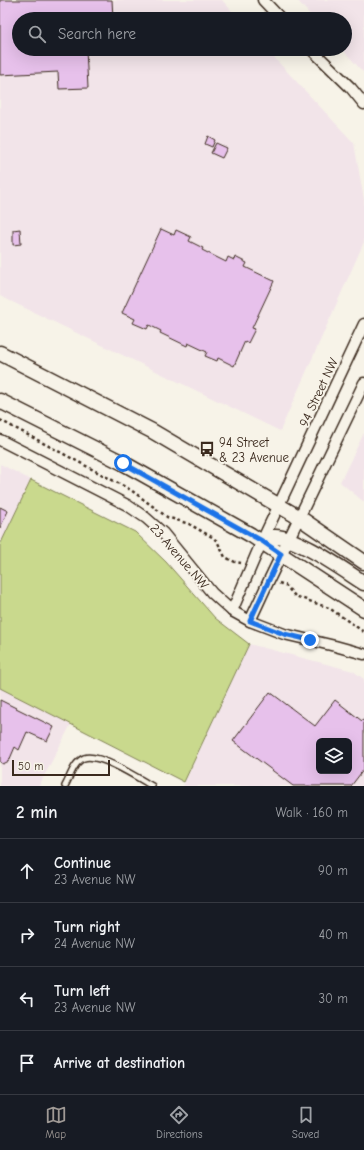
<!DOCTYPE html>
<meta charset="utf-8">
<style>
:root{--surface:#171b24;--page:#242831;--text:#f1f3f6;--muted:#9ea1a6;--line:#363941;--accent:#9f9995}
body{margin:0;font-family:"Comic Neue",sans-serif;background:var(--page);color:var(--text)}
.controls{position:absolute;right:12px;bottom:12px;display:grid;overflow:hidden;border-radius:6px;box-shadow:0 4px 16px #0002}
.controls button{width:36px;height:36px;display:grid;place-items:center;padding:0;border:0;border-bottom:1px solid var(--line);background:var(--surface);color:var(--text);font:20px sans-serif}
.scale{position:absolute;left:12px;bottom:10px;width:98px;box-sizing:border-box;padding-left:4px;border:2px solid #3b2a1e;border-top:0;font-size:11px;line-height:14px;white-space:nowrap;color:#3b2a1e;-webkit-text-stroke:3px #f7f3e8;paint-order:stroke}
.stop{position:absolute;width:12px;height:12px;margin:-9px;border:3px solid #1a73e8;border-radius:50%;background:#fff}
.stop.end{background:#1a73e8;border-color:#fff;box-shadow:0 1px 4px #0008}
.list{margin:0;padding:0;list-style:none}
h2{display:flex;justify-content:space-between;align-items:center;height:52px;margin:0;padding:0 16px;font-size:17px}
h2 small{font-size:13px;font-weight:400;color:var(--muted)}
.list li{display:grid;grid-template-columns:26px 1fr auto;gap:12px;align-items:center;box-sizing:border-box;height:64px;padding:0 16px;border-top:1px solid var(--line)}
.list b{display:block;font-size:15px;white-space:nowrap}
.list p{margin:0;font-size:13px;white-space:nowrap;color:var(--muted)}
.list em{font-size:13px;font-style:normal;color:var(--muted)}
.icon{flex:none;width:22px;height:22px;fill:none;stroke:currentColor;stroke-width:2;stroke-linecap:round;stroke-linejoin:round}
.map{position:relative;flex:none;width:364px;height:786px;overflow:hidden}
.search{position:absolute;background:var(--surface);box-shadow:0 4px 16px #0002;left:12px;right:12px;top:12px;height:44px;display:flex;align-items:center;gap:10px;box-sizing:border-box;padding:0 14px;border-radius:22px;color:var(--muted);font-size:15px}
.sheet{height:308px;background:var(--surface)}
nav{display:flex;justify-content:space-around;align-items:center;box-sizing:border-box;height:56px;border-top:1px solid var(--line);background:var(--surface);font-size:11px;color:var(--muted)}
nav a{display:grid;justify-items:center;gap:2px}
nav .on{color:var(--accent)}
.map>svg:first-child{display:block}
.built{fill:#f2e4e9;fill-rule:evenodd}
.green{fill:#c9d98d;stroke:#828256}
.building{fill:#e7c1eb;stroke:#3b2a1e;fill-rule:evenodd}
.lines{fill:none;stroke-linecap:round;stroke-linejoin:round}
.lane-casing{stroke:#3b2a1e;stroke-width:8}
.street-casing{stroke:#3b2a1e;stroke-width:13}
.secondary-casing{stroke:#3b2a1e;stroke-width:17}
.path{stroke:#3b2a1e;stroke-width:2.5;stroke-dasharray:3 3;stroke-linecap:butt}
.lane{stroke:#f7f3e8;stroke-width:5}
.street{stroke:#f7f3e8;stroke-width:10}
.secondary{stroke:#f7f3e8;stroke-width:14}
.route{stroke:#1a73e8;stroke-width:5}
.labels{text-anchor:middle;stroke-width:4;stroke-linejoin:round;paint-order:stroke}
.street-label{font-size:13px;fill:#3b2a1e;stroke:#f7f3e8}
.poi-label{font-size:13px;fill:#3b2a1e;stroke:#f7f3e8;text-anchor:start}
</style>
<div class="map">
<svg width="364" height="786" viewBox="0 0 364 786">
<rect width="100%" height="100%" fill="#f7f3e8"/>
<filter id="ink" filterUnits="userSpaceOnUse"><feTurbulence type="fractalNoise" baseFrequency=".025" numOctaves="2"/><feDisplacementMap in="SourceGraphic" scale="8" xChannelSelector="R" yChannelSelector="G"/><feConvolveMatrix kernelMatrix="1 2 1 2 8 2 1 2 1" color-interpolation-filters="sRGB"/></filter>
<g filter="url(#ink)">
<!-- built -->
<g class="built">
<polygon points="0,0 222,0 239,19 19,19 19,49 266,49 354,143 364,200 364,242 280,431 0,296"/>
<polygon points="297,0 364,0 364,73 342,49 345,49 345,19 314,19"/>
<polygon points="364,433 364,502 340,482"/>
<polygon points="0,464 31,480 0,545"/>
<path d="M249,644L353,671L364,679V786H183ZM319,741H349V771H319Z"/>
<polygon points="0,688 71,724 39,786 0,786"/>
</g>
<!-- green -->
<polygon class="green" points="31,480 135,532 166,562 215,618 249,644 184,782 0,688 0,545"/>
<!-- building -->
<g class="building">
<polygon points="0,0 112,0 113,19 19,19 19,49 86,49 88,88 59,89 58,72 0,75"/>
<polygon points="208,136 215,140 212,147 205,144"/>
<polygon points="216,143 227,148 222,158 211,153"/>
<polygon points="20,229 21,244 13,245 13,230"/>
<polygon points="161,229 174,235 176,230 191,237 189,241 203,248 202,250 226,262 228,257 234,260 235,257 247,263 245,267 274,281 252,328 255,329 248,343 245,341 234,366 218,358 217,361 205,356 207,352 188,343 187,346 160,333 161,331 149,325 147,329 133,323 135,319 122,313"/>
<polygon points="0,507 8,511 0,528"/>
<path d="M270,692L315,726L335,700L362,721L364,718V769L351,786H293L233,741ZM319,741H349V771H319Z"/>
<polygon points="0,700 54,727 47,741 27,732 19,750 15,747 9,761 3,764 0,762"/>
</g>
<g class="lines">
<defs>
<path id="lane" d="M65,786C70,777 74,762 84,758C100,753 138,778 152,786"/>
<g id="street">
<polyline points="263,0 281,19"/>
<polyline points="311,49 351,88 364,104"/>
<polyline points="0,440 127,505 146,518 163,533 212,593 232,611 250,621 284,634 335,646 364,654"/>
<polyline points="232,611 262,541 364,324"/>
<polyline points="250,621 270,578 364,383"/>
</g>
<g id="secondary">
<polyline points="0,353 152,431 300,518 364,562"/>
<polyline points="0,401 123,463 251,535 364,609"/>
<path d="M262,541C265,540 270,538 274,537C295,535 345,571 364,583"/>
</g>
</defs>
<!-- lane casing -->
<use href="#lane" class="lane-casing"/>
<!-- street casing -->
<use href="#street" class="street-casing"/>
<!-- secondary casing -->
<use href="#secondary" class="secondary-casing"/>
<!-- path -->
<g class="path">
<polyline points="0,420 131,490 167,517 189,524 212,537 217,541 225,557 235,562 241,563"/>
<polyline points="279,583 285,585 295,596 329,608 364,632"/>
</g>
<!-- lane -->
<use href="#lane" class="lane"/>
<!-- street -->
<use href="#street" class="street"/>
<!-- secondary -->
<use href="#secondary" class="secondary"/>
</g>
</g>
<g class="lines" filter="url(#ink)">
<!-- route -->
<polyline class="route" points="123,463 262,541 281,554 250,621 284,634 310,640"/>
</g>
<!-- icons -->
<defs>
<symbol id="bus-bare" viewBox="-9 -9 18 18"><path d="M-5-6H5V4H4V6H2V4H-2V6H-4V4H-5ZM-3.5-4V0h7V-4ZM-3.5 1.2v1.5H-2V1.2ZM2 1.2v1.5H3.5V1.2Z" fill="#3b2a1e" stroke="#f7f3e8" stroke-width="2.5" paint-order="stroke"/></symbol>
</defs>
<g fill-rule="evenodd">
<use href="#bus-bare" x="196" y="438" width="22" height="22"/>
</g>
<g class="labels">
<!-- street labels -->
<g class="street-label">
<text transform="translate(318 392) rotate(-65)" y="5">94 Street NW</text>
<text transform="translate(180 556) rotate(49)" y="5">23 Avenue NW</text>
</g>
<!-- poi labels -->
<g class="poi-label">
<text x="219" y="447">94 Street<tspan x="219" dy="15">&amp; 23 Avenue</tspan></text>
</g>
</g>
</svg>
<div class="controls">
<button><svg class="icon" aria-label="layers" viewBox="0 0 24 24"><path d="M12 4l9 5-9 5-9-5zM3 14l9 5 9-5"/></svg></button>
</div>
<div class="scale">50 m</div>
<div class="stop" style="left:123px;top:463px"></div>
<div class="stop end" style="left:310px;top:640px"></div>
<div class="search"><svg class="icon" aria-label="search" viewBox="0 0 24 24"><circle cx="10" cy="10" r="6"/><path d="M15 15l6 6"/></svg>Search here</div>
</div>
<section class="sheet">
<h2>2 min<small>Walk · 160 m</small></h2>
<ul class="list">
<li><svg class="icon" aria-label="ahead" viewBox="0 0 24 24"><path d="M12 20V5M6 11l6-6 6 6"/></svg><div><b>Continue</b><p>23 Avenue NW</p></div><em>90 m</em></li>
<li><svg class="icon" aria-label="right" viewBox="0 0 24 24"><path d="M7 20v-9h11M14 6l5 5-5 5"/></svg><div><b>Turn right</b><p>24 Avenue NW</p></div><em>40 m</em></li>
<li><svg class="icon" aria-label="left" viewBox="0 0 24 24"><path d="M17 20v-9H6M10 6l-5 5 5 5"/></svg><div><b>Turn left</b><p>23 Avenue NW</p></div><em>30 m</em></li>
<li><svg class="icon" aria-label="arrive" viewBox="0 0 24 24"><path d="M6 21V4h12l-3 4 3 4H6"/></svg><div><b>Arrive at destination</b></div></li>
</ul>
</section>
<nav>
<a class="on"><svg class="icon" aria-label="map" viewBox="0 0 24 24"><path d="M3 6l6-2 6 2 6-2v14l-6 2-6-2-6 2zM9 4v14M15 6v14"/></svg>Map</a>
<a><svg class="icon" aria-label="directions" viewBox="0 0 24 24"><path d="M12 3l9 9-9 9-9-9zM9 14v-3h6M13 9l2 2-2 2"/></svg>Directions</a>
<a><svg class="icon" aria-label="saved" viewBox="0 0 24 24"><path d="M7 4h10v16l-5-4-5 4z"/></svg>Saved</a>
</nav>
